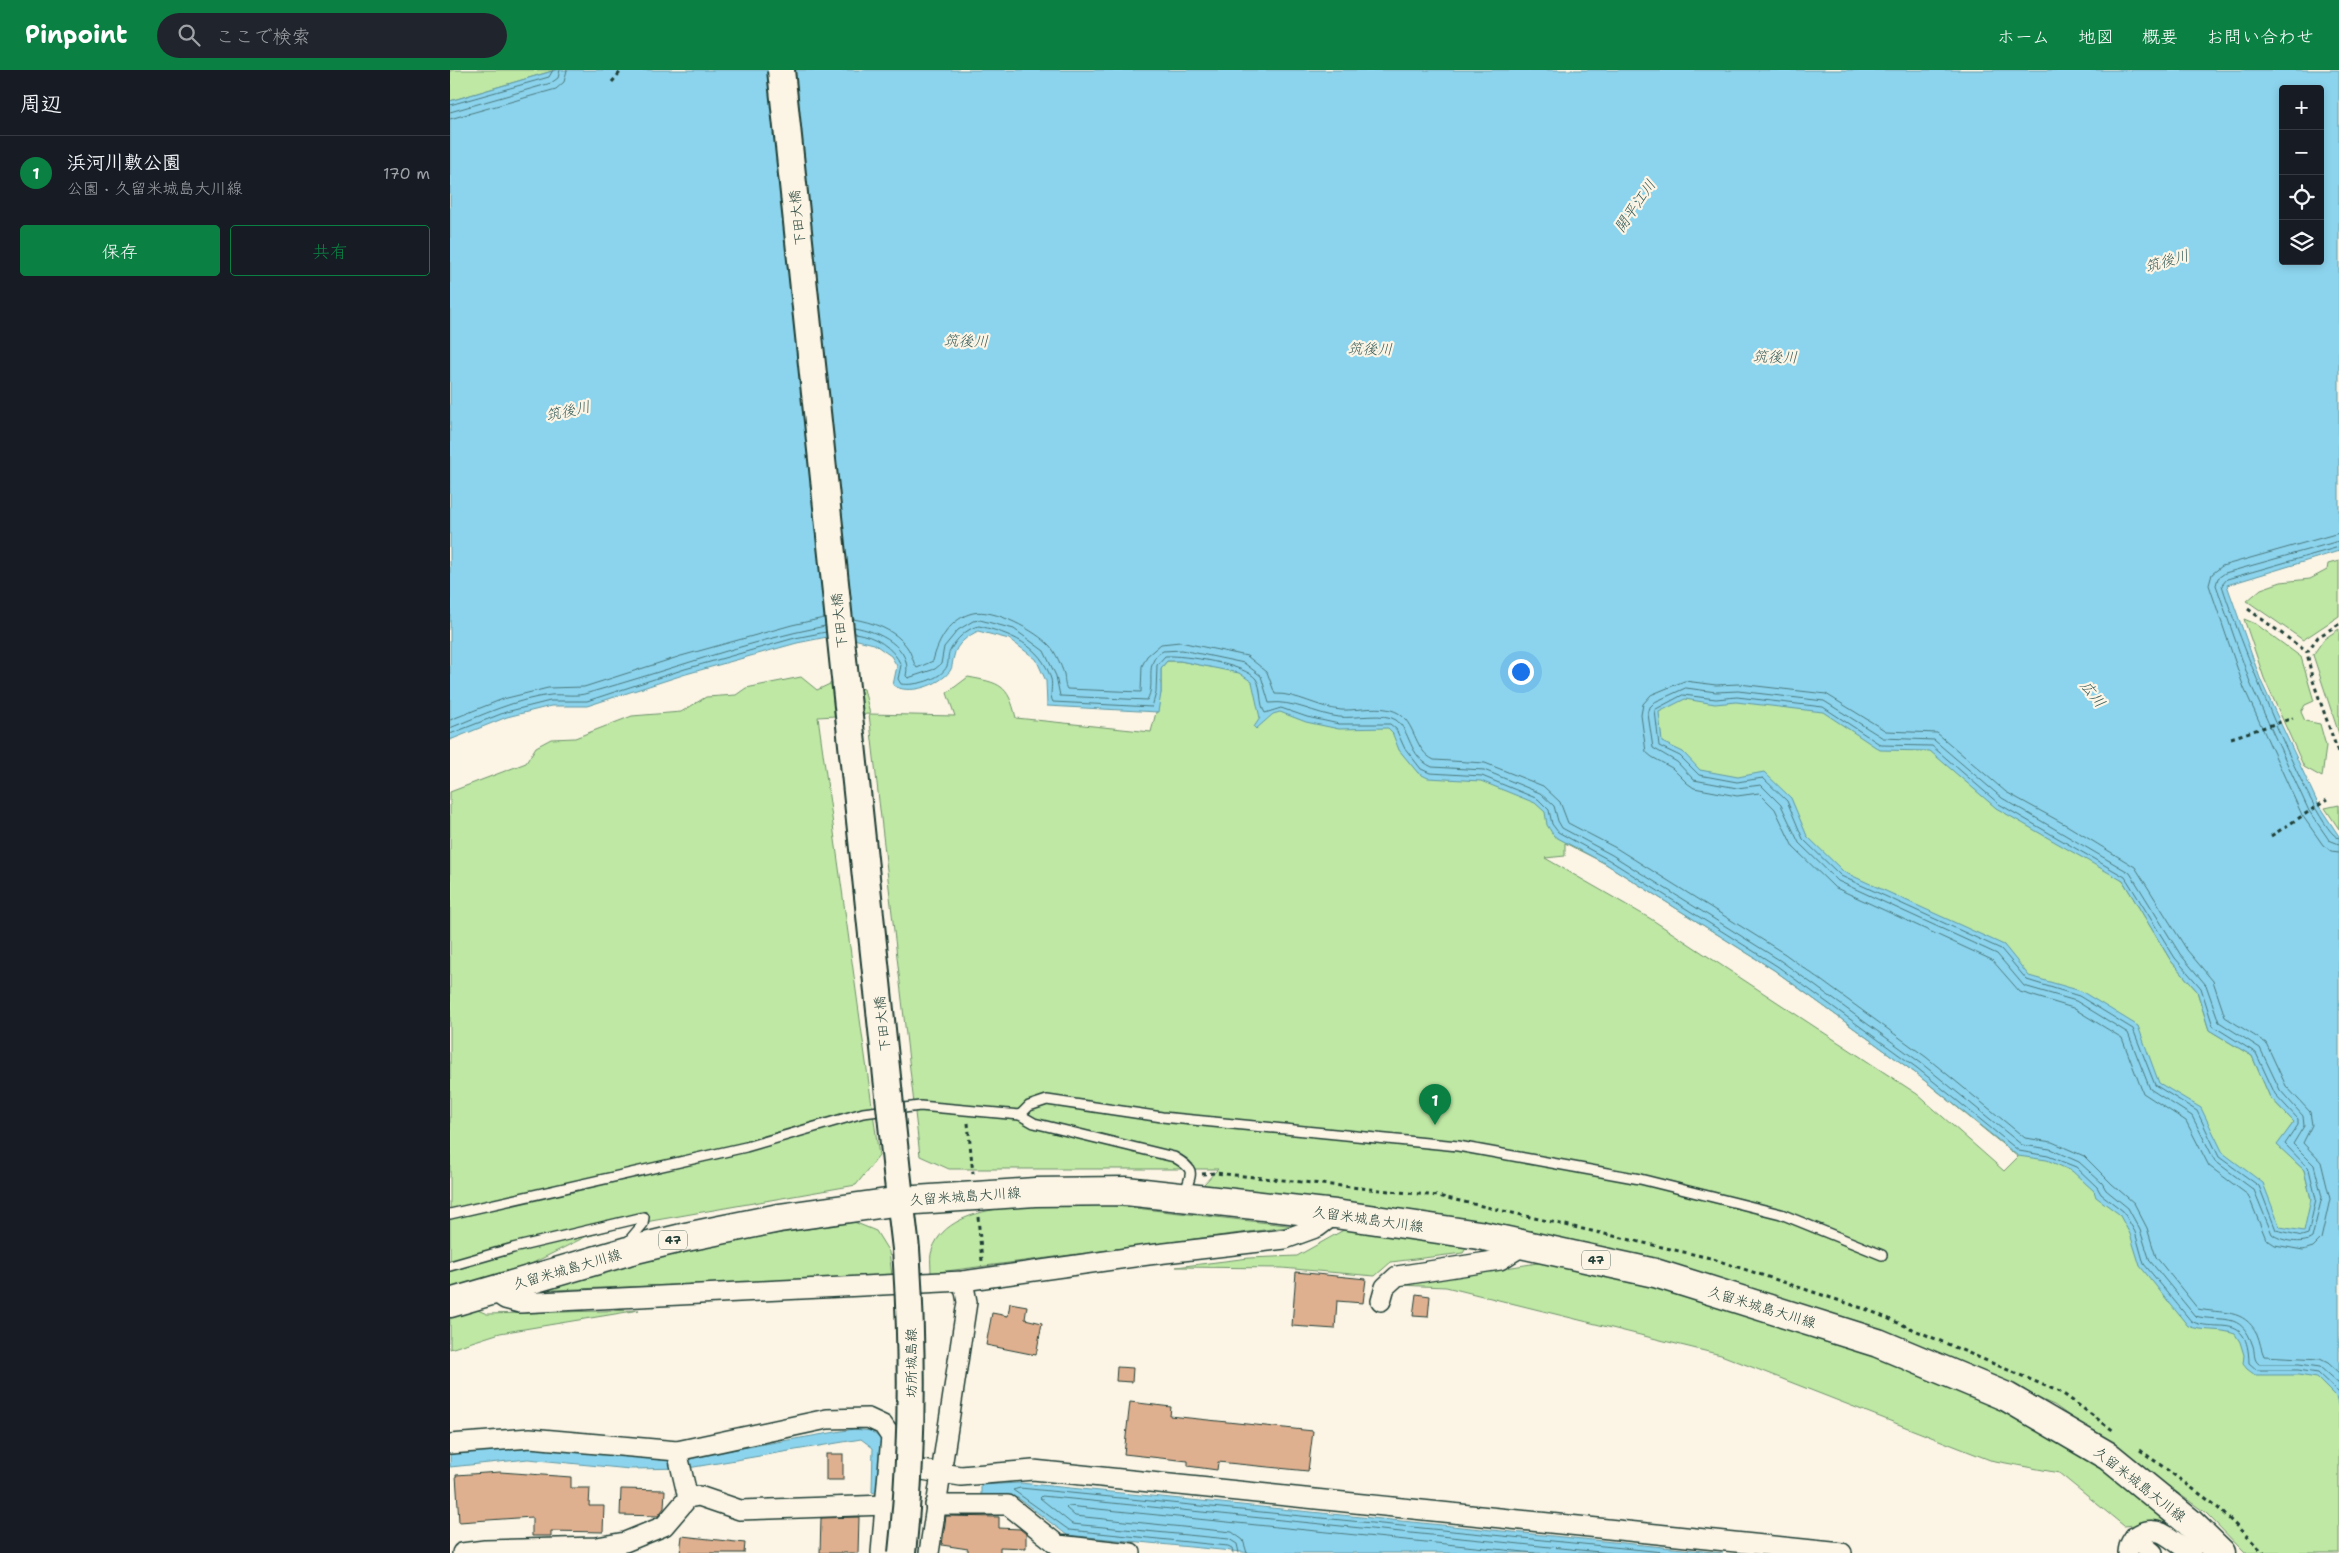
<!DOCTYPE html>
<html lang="ja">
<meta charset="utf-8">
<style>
:root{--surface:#171b24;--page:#20242c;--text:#f1f3f6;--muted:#9ea1a6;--line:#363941;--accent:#0b8043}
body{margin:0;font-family:"Shantell Sans","Klee One",sans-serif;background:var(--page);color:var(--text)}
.controls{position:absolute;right:15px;top:15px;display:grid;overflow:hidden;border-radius:5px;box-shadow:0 2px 8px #0003}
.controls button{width:45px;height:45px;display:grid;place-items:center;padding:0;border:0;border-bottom:1px solid var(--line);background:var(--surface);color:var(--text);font:25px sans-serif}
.you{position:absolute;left:1070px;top:601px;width:18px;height:18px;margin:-12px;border:4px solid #fff;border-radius:50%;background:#1a73e8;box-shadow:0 0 0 8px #1a73e833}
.badge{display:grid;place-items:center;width:32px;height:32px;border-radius:50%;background:var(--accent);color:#fff;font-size:16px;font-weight:700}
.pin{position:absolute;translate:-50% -41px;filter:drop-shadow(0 1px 2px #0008)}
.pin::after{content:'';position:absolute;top:26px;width:18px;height:15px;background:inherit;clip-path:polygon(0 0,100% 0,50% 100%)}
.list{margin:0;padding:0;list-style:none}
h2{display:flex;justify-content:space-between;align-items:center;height:65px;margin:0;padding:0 20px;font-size:21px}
h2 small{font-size:16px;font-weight:400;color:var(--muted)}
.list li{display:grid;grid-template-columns:32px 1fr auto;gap:15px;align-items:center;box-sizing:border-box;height:75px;padding:0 20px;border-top:1px solid var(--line)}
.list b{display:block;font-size:19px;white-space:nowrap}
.list p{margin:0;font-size:16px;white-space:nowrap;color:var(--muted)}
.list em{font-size:16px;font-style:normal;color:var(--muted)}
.actions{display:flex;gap:10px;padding:15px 20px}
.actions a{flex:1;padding:11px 0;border:1px solid var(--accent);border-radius:5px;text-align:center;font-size:18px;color:var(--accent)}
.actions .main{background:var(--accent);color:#fff}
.icon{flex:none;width:28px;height:28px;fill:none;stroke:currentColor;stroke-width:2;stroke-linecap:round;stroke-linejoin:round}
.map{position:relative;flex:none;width:1889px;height:1483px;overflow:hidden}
header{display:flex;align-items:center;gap:30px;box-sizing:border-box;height:70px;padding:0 25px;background:var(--accent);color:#fff}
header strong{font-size:24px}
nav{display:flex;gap:28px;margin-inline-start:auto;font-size:18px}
.search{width:350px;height:45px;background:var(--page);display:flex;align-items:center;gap:12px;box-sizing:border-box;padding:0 18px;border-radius:28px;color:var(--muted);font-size:19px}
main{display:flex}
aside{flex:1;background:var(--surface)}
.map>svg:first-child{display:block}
.green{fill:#bfe8a4;stroke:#6f926c;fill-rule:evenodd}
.water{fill:#8cd4ed;stroke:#6098a3;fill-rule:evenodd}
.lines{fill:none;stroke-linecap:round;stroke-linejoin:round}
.shore{stroke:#4b797e;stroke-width:1}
.building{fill:#dfb090;stroke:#1f3d34}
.service-casing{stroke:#1f3d34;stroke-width:12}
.minor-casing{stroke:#1f3d34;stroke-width:22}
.secondary-casing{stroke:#1f3d34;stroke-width:30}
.primary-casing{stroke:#1f3d34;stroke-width:31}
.path{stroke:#1f3d34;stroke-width:3;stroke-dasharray:4 4;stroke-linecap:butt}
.service{stroke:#fcf5e5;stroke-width:9}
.minor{stroke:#fcf5e5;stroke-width:19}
.secondary{stroke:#fcf5e5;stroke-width:26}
.primary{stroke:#fcf5e5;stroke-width:28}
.secondary-bridge-casing{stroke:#1f3d34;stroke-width:30;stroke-linecap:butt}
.secondary-bridge{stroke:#fcf5e5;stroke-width:26}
.labels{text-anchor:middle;stroke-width:4.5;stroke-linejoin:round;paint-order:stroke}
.shield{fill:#fcf5e5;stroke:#617469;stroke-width:1}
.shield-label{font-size:12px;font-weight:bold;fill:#1f3d34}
.street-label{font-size:14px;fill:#1f3d34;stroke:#fcf5e5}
.water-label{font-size:15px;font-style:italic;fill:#355b59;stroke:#fcf5e5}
</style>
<header>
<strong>Pinpoint</strong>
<div class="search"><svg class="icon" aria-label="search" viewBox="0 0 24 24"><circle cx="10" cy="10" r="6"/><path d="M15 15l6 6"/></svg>ここで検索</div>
<nav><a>ホーム</a><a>地図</a><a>概要</a><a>お問い合わせ</a></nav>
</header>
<main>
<aside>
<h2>周辺<small></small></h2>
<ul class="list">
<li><span class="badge">1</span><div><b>浜河川敷公園</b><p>公園 · 久留米城島大川線</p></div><em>170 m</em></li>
</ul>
<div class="actions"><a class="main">保存</a><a>共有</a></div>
</aside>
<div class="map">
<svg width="1889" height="1483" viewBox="0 0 1889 1483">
<rect width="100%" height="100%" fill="#fcf5e5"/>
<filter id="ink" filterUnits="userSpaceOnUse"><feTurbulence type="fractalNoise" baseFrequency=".02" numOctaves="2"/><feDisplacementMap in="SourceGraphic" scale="10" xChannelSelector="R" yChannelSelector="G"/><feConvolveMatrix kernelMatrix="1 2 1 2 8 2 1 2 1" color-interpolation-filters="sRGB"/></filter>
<g filter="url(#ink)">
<!-- green -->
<g class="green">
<polygon points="0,0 106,0 0,31"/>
<polygon points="1889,491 1889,546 1853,570 1797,531 1811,519 1831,512 1860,509 1877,500 1878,494"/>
<polygon points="1794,549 1806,554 1851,587 1864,631 1855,635 1851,642 1855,651 1870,654 1876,676 1872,707 1854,697 1814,608"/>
<polygon points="1889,559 1889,664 1863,585 1874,569"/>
<path d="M717,591H730L788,602L1235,753L1183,591L1452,623L1673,811L1721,891L1747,921L1759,960L1802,986L1820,1027L1844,1052L1828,1075L1854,1100L1861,1129L1889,1304V1483H1795L1756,1443L1604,1335L1410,1253L1231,1196L996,1147L753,1115L768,1099H499L470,1086L419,644L368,647L429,1086L406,1115L184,1154L135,1167L67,1201L0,1222V722L76,693L86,677L101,669L125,668L182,646L231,642L256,627L286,625L296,618L351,607L367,620L382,613L414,619L420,644L505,646L497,623L518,607C550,613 558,614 566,648L701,662L711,623V598ZM1115,773L1156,794L1324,900L1464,1002L1568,1087L1554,1101L1467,1024L1201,849L1095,788L1115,786Z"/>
<polygon points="1889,735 1889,759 1875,738"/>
<path d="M640,1133L845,1156L481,1203C481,1197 480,1189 481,1184C494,1128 596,1136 640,1133Z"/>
<polygon points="404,1152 426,1161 439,1182 442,1206 78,1221 239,1177"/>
<polygon points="899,1157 1019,1174 1013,1183 941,1192 925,1206 832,1198 726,1197 799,1188 847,1186"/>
<path d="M1094,1192L1226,1220L1428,1285L1550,1338L1655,1397L1757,1483C1728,1467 1708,1452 1674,1456L1609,1403L1540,1390L1271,1285L996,1217L947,1215Z"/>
<polygon points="23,1238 37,1244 189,1240 50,1263 0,1279 0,1245"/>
</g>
<!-- water -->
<g class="water">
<path d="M106,0H1889V481L1777,515L1811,611L1869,736L1889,766V1339L1886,1327L1867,1308L1848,1305H1805L1797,1299L1793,1294L1794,1285L1790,1272L1785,1264C1769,1258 1753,1262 1738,1256L1690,1196L1680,1164L1669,1144L1646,1127L1644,1121L1622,1101L1597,1090L1568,1086L1464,1002L1324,900L1156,794L1104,766L1097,755L1095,742L1085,733L1031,711L978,708L968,703L949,680L942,662L938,658L889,659L856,652L830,642L823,644L806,659L804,657L810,648L802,612L789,603L730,591H717L711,598V623L708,642L597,636L596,611L586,589L559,569L528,561C518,566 506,574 504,586C502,591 503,597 500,601C490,615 458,626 443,615L447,596L441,586L424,574L387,565L347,573L236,604L137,636H101L57,647L0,670V31ZM1833,19H1870V191H1833ZM1235,629L1265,634L1286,632L1373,642L1430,680L1480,681L1546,738L1673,811L1721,891L1747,921L1759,960L1802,986L1820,1027L1844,1052L1827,1075L1854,1100L1861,1129L1854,1161L1830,1157L1813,1113L1773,1083L1751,1038L1709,1013L1688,956L1631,921L1579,906L1554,875L1394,802L1357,766L1341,728L1314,702L1288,707L1250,700L1233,682L1212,672L1209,642Z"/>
<polygon points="404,1359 421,1361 431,1369 428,1424 422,1422 423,1378 411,1369 238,1398 180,1399 78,1389 0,1397 0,1384 80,1377 238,1387"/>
<polygon points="570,1413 1273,1483 802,1483 617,1465 568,1428 531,1426 531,1415"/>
</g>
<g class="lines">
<!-- shore -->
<g class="shore">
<polyline points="0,35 99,7 103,0"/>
<polyline points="0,42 101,13 108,8 110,0"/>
<polyline points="0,49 106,19 114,12 117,0"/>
<polyline points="1889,463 1772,496 1762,504 1759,515 1794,618 1852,745 1873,775 1881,781 1889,782"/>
<polyline points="1889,471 1775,503 1768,508 1766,515 1801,615 1859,741 1879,770 1889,774"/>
<path d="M1889,477L1777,509L1772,515C1781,547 1865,765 1889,768"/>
<path d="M403,549C422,552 446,560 457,577C462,584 463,593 467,598L483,591C488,570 501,548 523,543C544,538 586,561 600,576C606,583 611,595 614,604C615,609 614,614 617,619L691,622L692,596L697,586L711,574L730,572L797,586L817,602L825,624C846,623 869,638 891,640C909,641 936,633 951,645C966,657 965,681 984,690L1035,693L1093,716L1110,732L1118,753L1166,778L1335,884L1476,987L1575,1068L1602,1072L1634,1086L1662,1114L1684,1133L1697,1158L1706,1187L1748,1239C1772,1244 1794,1238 1807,1264C1810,1271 1811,1280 1814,1286L1870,1289L1878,1293L1889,1303"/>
<path d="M404,557C428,561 463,577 456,606L458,608L485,599L491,594L494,577L508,560L523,551L530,550L564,559L594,581L606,606L610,626L697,630C707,613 692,593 713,581L732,580L794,593L811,606L819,633C843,630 865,644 889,647C904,649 935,642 946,650C961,661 958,686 982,697L1034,700L1090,723L1104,736L1108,751L1112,758L1162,785L1331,891L1471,993L1572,1075L1600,1079L1629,1092L1652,1113L1656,1120L1678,1138L1690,1160L1700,1191L1745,1246C1772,1253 1791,1240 1803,1276C1805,1282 1803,1290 1809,1294H1849L1870,1297L1889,1314"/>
<path d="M405,563C425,566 443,577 451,595L448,609L451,614C464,616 491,610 497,596C499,592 497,585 500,581C505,570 517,558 529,556C559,563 591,575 601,609C603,616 599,625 603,632L702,637L706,623L707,595L715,586C734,585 795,594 806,609C812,618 809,634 815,643L831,638L857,647L889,654H940L946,659L954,677L971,699L980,703L1032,706L1088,729L1099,740L1102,754L1108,762L1159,790L1327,896L1467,998L1569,1081L1598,1086L1626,1097L1647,1117L1651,1124L1673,1141L1685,1162L1694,1194L1741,1251C1767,1264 1798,1240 1799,1293L1807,1300H1848L1868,1303L1889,1323"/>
<polygon points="1235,611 1266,615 1289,614 1376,624 1436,661 1487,663 1556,722 1618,756 1685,797 1737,880 1763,911 1775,947 1816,973 1836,1016 1860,1042 1862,1055 1853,1073 1871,1092 1880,1129 1871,1169 1863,1177 1853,1180 1825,1175 1816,1169 1798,1125 1759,1096 1736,1051 1693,1023 1672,968 1623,938 1570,922 1542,890 1384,817 1343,777 1325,739 1309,723 1287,726 1244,718 1237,713 1222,698 1202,687 1196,682 1191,645 1193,634 1201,625"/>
<path d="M1236,618L1266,622L1288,621L1374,631L1433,668L1484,670L1552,728L1680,803L1730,884L1756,915L1769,952L1810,978L1830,1020L1853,1046L1854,1056L1843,1074L1864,1095L1872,1127L1862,1168C1853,1175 1830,1171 1822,1164L1804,1120L1765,1091L1742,1046L1700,1019L1678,963L1626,931L1574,916L1547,884L1388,811L1349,773L1331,735L1311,715L1287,718L1244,710L1227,692L1203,678L1198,644L1200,637L1205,632Z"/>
<polygon points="1233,625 1266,629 1287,627 1373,637 1431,675 1482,676 1549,734 1675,807 1725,888 1751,918 1763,956 1806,983 1825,1024 1848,1049 1848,1055 1835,1074 1859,1099 1866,1129 1858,1164 1852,1166 1826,1160 1809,1116 1769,1087 1747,1041 1705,1015 1683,959 1629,926 1577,910 1551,879 1391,806 1353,769 1337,731 1313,708 1287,712 1249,705 1230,686 1209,676 1205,640"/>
<polyline points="0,650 53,629 98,618 134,617 231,586 342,555 374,548"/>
<path d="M0,658C32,645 66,629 101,625C113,624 127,627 138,623C217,601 294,572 375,556"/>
<polyline points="0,664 56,642 100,631 137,631 235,599 345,568 376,562"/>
<polyline points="783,1483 782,1478 778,1476 619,1460 563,1420 570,1418 1223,1483"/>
<polyline points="789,1483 787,1474 779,1469 622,1454 590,1428 592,1426 1160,1483"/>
<polyline points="797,1483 793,1470 782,1462 625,1446 616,1438 618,1436 1085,1483"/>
</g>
</g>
<!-- building -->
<g class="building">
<polygon points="846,1202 916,1209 913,1233 887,1231 885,1259 842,1256"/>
<polygon points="966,1224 980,1226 978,1247 963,1246"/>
<polygon points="560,1233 577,1236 575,1249 592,1253 586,1285 536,1275 542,1243 558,1246"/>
<polygon points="667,1297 683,1298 682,1312 666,1311"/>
<polygon points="680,1332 721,1337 720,1346 863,1361 858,1401 768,1392 767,1400 738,1396 738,1391 674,1384"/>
<rect x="376" y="1384" width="17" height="26"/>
<polygon points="50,1402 121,1407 121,1418 140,1418 139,1436 154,1436 153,1462 101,1461 101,1466 82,1466 82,1447 9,1452 6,1405"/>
<polygon points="171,1419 215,1420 214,1438 208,1446 170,1445"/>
<polygon points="496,1446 549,1447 549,1458 570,1459 576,1464 576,1478 550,1477 550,1483 518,1483 518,1479 492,1475"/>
<polygon points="409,1447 408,1483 370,1483 371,1448"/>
<polygon points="232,1466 295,1473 294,1483 230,1483"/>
</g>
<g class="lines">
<defs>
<g id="service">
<polyline points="570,1045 579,1036 597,1030 712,1047 1008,1076 1190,1109 1331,1144 1432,1185"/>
<path d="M0,1144L296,1077L413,1043L470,1036L570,1045L584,1053L724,1087C746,1100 742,1102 734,1124"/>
<polyline points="0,1196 63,1178 194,1147 193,1154 177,1173"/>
</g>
<g id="minor">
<polyline points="42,1220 55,1229 70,1233 513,1211 698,1185 835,1169 868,1157 885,1144"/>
<polyline points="931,1231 935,1217 947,1206 1050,1190 1074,1175"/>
<polyline points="0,1374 80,1368 227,1381 377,1349 418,1348 433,1355 441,1367 431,1483"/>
<polyline points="227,1381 238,1428"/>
<polyline points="439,1395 511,1406 583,1400 1392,1483"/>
<polyline points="485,1435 558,1435 608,1475 681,1483"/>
<polyline points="1684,1467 1703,1483"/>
<polyline points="12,1483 35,1480 147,1477 175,1472 214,1456 238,1428 249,1426 290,1440 436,1435"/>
<polyline points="479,1483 517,1232 513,1211"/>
<path d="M1678,1483C1679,1466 1696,1456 1712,1463C1722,1468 1732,1477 1741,1483"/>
</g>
<polyline id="secondary" points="447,1102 456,1179"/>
<polyline id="primary" points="0,1233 178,1181 236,1167 329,1148 451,1131 585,1122 676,1121 885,1144 1029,1165 1205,1203 1428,1273 1557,1327 1658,1386 1739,1452 1771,1483"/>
</defs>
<!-- service casing -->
<use href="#service" class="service-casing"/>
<!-- minor casing -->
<use href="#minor" class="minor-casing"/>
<!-- secondary casing -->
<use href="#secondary" class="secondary-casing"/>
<!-- primary casing -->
<use href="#primary" class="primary-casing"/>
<!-- path -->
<g class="path">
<polyline points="162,12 172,0"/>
<polyline points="1798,539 1857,582"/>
<polyline points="1889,554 1868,567 1857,582 1862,608 1889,685"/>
<polyline points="1781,668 1843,648"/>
<polyline points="1821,766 1877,730"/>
<polyline points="518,1053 523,1104"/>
<polyline points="752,1104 765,1103 988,1126 1260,1188 1418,1240 1612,1323 1664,1361"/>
<polyline points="528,1147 532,1191"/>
<polyline points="1690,1380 1765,1435 1814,1483"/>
</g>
<!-- service -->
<use href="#service" class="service"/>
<!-- minor -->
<use href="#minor" class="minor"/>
<!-- secondary -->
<use href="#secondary" class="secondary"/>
<!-- primary -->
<use href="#primary" class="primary"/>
<defs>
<g id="secondary-bridge">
<polyline points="331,0 447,1102"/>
<path d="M452,1483C463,1381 463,1281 456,1179"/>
</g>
</defs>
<!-- secondary-bridge casing -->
<use href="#secondary-bridge" class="secondary-bridge-casing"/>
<!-- secondary-bridge -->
<use href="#secondary-bridge" class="secondary-bridge"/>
</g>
</g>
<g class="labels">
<!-- shield labels -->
<g class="shield">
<rect x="209" y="1160.5" width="28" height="19" rx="4"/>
<rect x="1132" y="1180.5" width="28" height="19" rx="4"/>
</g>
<g class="shield-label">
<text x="223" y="1174">47</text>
<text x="1146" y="1194">47</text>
</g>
<!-- street labels -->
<g class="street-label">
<text transform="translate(347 148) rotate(-96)" y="5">下田大橋</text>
<text transform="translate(389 551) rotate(-96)" y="5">下田大橋</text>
<text transform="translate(432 954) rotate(-96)" y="5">下田大橋</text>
<text transform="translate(515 1126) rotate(-4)" y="5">久留米城島大川線</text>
<text transform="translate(918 1149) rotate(8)" y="5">久留米城島大川線</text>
<text transform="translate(117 1199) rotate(-16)" y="5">久留米城島大川線</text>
<text transform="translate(1312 1237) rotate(17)" y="5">久留米城島大川線</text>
<text transform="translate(461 1293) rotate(-90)" y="5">坊所城島線</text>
<text transform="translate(1690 1414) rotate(38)" y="5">久留米城島大川線</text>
</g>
<!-- water labels -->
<g class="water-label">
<text transform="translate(1185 136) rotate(-55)" y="5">開平江川</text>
<text transform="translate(1717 191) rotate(-16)" y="5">筑後川</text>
<text transform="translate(516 271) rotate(1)" y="5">筑後川</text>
<text transform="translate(920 279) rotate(1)" y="5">筑後川</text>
<text transform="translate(1325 287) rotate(1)" y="5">筑後川</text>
<text transform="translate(118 341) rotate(-12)" y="5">筑後川</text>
<text transform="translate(1643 624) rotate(52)" y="5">広川</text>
</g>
</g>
</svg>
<div class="controls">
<button>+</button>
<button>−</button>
<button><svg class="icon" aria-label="locate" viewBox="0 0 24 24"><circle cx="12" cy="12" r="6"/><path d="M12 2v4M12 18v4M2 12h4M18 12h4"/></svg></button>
<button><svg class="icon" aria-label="layers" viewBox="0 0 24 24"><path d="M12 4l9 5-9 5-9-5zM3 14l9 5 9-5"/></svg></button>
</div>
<div class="you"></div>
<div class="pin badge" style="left:985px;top:1055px">1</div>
</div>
</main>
